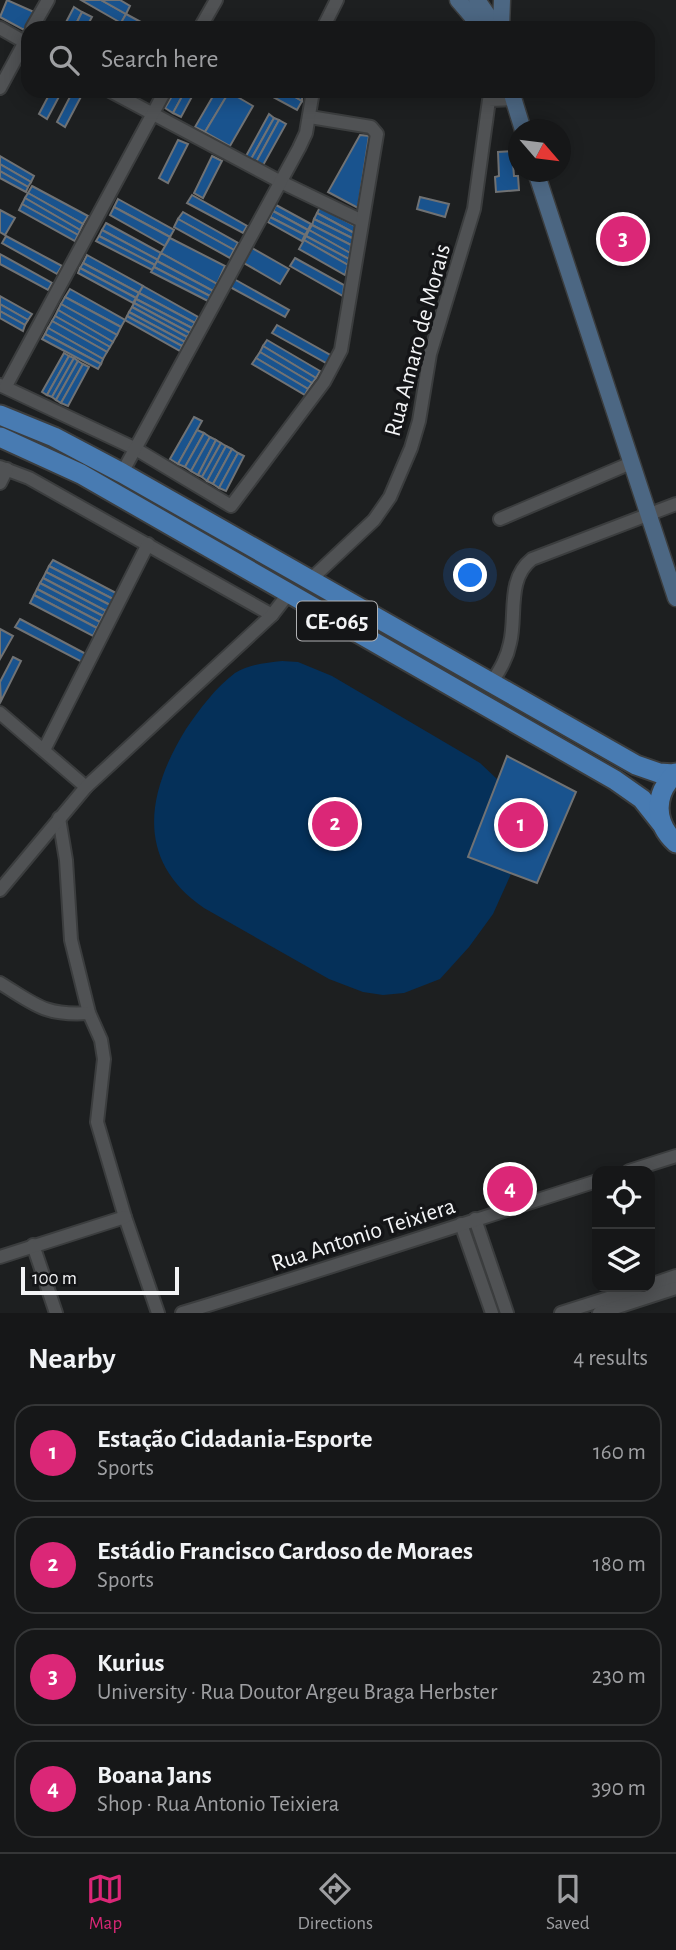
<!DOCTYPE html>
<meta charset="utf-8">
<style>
:root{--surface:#161718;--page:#1f2021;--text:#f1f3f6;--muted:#9e9fa2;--line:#353637;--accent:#db2777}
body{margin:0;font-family:"Alegreya Sans",sans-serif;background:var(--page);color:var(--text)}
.controls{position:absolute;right:21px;bottom:21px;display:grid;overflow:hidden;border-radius:14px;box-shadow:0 4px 18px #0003}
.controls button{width:63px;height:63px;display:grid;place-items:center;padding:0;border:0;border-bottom:2px solid var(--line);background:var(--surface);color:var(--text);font:35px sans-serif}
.compass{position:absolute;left:508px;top:119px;width:63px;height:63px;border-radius:50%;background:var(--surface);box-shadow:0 4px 18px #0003;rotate:118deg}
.scale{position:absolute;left:21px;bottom:18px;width:158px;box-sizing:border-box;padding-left:7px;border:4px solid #f3f4f6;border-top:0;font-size:19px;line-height:24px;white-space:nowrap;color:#f3f4f6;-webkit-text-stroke:5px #141517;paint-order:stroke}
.you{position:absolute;left:471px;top:576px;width:24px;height:24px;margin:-18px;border:5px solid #fff;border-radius:50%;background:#1a73e8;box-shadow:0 0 0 10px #1a73e833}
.badge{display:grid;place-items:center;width:46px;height:46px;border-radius:50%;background:var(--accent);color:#fff;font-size:23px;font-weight:700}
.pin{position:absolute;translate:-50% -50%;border:4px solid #fff;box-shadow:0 2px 7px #0006}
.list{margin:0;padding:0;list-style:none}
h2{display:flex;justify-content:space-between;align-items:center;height:91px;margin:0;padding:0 28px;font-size:30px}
h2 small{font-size:23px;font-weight:400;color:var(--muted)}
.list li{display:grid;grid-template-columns:46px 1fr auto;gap:21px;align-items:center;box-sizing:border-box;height:98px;margin:0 14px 14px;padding:0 14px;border:2px solid var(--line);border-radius:21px}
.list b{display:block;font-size:26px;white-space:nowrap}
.list p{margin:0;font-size:23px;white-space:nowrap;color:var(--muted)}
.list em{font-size:23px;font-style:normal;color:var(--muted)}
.icon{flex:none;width:38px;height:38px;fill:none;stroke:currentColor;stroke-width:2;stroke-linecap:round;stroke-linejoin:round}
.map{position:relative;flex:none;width:676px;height:1313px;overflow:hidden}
.search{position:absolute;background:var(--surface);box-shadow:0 4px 18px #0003;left:21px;right:21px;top:21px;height:77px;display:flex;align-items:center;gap:18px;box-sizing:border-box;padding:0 24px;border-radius:21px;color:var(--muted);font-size:26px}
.sheet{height:539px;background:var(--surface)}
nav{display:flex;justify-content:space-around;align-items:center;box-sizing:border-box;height:98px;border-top:2px solid var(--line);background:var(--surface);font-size:19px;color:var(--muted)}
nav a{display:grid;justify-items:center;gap:4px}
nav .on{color:var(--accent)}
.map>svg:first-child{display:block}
.green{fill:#053059}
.building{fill:#19538e;stroke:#707274;stroke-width:2}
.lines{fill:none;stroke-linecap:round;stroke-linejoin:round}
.street-casing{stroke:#3b3d3e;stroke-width:16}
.secondary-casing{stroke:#3b3d3e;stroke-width:19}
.primary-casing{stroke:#3b3d3e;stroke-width:23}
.street{stroke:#505254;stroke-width:12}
.secondary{stroke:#4c6783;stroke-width:16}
.primary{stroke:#487bb2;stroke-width:19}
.labels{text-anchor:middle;stroke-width:7;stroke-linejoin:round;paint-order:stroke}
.shield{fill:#141517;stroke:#b0b1b3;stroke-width:2}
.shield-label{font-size:23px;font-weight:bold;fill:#f3f4f6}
.street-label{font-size:24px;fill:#f3f4f6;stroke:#141517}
</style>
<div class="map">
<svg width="676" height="1313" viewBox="0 0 676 1313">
<rect width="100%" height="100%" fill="#1d1f20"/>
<!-- green -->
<path class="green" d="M282,661L298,662L332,676L480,763L497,779L509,799L516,855L511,874L493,914L469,947L440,979L404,993L383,995L363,992L329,979L204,908C134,860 147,792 186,729C199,710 216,687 235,673C249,664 266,663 282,661Z"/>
<!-- building -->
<g class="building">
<polygon points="7,0 34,12 24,30 0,17"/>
<polygon points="81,0 101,0 126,14 121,23"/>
<polygon points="101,0 120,0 130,6 126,14"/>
<polygon points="74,7 82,12 74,28 63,28"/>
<polygon points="82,12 92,17 86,28 74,28"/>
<polygon points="126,14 152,28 118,28"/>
<polygon points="51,91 62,91 47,119 39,114"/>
<polygon points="73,91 84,91 65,127 57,122"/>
<polygon points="175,91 185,91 173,113 165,108"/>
<polygon points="185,91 195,91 181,117 173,113"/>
<polygon points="216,91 229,92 205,132 195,127"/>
<polygon points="262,91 285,91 302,101 297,110"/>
<polygon points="285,91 302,91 302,101"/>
<polygon points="229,92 253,106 230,146 205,132"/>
<polygon points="269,114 274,118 250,161 245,158"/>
<polygon points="274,118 279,120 255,164 250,161"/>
<polygon points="279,120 286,124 262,167 255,164"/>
<polygon points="360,135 369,136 358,208 328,192"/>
<polygon points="178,140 188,144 168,183 159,178"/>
<polygon points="512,151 514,176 518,176 519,190 496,192 495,177 499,176 498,152"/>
<polygon points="0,156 34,176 31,182 0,164"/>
<polygon points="212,156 222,161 203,198 194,193"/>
<polygon points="0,164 31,182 28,187 0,171"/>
<polygon points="0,171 28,187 26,192 0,178"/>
<polygon points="32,186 88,216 83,224 28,193"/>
<polygon points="28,193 83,224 80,230 25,198"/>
<polygon points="192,195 247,226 243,233 187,203"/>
<polygon points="420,197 449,204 445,217 417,209"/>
<polygon points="25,198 80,230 78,235 22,204"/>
<polygon points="118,199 174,230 170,237 114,207"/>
<polygon points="22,204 78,235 75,241 19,210"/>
<polygon points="276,205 311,224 308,230 273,211"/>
<polygon points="114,207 170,237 165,246 110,215"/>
<polygon points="320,207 359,228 356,234 317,213"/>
<polygon points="0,210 15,218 5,235 0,232"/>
<polygon points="273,211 308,230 305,235 270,217"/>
<polygon points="183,212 238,243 234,250 178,219"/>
<polygon points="317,213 356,234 354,239 314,219"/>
<polygon points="270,217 305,235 302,241 268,222"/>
<polygon points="178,219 234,250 230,258 174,227"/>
<polygon points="314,219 354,239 351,245 312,225"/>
<polygon points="106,223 161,253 158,260 102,230"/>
<polygon points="312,225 351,245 350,253 309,230"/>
<polygon points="102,230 158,260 155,265 99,236"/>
<polygon points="309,230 350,253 349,259 306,236"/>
<polygon points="6,236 62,266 57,274 2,243"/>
<polygon points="99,236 155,265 152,270 96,241"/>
<polygon points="306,236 349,259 348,265 304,240"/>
<polygon points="170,238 225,266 217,284 161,253"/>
<polygon points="304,240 348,265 345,275 299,249"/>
<polygon points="252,248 289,269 280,284 244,263"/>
<polygon points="161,253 217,284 213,291 157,261"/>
<polygon points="0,254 52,283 48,290 0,264"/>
<polygon points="87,255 143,286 139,293 83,263"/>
<polygon points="295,258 344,285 343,296 290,266"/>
<polygon points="157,261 213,291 210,296 154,267"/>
<polygon points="83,263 139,293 136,298 80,268"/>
<polygon points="154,267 210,296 208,301 151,272"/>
<polygon points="80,268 136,298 133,303 78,273"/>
<polygon points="234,279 289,310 285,317 230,287"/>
<polygon points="143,286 198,317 195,323 139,293"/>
<polygon points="70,289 125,320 121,327 65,297"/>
<polygon points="139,293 195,323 192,328 136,299"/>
<polygon points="0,296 32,314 28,320 0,304"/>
<polygon points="65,297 121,327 117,335 61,304"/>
<polygon points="136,299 192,328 190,333 134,303"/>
<polygon points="134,303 190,333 187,337 132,307"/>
<polygon points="0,304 28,320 25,325 0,311"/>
<polygon points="61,304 117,335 113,342 58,310"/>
<polygon points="132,307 187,337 185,342 129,312"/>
<polygon points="58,310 113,342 110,347 55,316"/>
<polygon points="0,311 25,325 23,331 0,318"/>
<polygon points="129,312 185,342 182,346 127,316"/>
<polygon points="55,316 110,347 107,352 52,321"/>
<polygon points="127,316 182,346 180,351 125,320"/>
<polygon points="52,321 107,352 103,359 48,328"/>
<polygon points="277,325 332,356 328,364 272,333"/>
<polygon points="48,328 103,359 101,364 45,334"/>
<polygon points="45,334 101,364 98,369 42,339"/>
<polygon points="267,340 320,371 316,378 263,346"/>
<polygon points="263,346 316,378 312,383 260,352"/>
<polygon points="260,352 312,383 308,389 256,358"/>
<polygon points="64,353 69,356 47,395 42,392"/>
<polygon points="69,356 74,358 52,397 47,395"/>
<polygon points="74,358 78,361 56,400 52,397"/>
<polygon points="256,358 308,389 305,395 252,364"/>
<polygon points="78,361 83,364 61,403 56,400"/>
<polygon points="83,364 89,367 68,406 61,403"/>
<polygon points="194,417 202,421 178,464 170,459"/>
<polygon points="197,430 204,433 185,467 178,464"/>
<polygon points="204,433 210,437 191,471 185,467"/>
<polygon points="210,437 216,440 198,475 191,471"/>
<polygon points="216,440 221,443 202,477 198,475"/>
<polygon points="221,443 226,446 207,481 202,477"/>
<polygon points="226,446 232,449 213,484 207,481"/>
<polygon points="232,449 238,453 219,488 213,484"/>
<polygon points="238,453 244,456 226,491 219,488"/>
<polygon points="53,560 116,593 113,599 49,566"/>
<polygon points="49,566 113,599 110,605 46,572"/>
<polygon points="46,572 110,605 106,611 43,578"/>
<polygon points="43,578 106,611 103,616 40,583"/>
<polygon points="40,583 103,616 100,622 37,589"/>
<polygon points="37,589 100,622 97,628 34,595"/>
<polygon points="34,595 97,628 93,636 30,603"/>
<polygon points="20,619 86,654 82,662 15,627"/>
<polygon points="0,629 13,636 0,659"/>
<polygon points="13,657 21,661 1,701 0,682"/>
<polygon points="507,756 576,792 537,883 468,857"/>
</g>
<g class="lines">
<defs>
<g id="street">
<polyline points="0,28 28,44"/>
<polyline points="32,28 48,0"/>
<polyline points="200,28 216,0"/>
<polyline points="323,28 337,0"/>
<polyline points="0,88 28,36"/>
<polyline points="110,91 281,182 362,221"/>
<polyline points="0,385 134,448 231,506 324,382 341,350 377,134 371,127 310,117"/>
<polyline points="6,386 165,91"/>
<polyline points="0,467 29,478 272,615"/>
<polyline points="122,473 299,148 306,133 313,91"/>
<polyline points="0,483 7,469"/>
<polyline points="500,519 631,463"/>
<polyline points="309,581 374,520 390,497 411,448 419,421 430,354 474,209 489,100 513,99"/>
<path d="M491,684C499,671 507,659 510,643C517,616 506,579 532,559L676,504"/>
<polyline points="0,713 86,787"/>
<polyline points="44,750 148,544"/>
<polyline points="59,818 66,860 71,940 89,1013 101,1040 104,1059 97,1122 125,1217 158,1313"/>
<polyline points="0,890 86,787 272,615 289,593"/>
<path d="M0,983C36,1005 45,1016 89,1013"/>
<polyline points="629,1171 676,1156"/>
<polyline points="475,1219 507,1313"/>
<polyline points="461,1224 492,1313"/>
<polyline points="33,1245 56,1313"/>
<polyline points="0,1257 125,1217"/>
<polyline points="650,1285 676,1276"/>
<path d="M182,1313C321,1271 459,1225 597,1181"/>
<polyline points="561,1313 643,1287"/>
<polyline points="599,1313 676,1288"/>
</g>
<g id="secondary">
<polyline points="458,0 482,28"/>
<polyline points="477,0 491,20 493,28"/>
<polyline points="501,28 502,0"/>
<polyline points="511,91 523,130"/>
<polyline points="536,172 676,598"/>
</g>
<g id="primary">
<polyline points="0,415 54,437 122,473 636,765 659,773 674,774"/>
<polyline points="0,437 81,474 615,780 642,799 661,823"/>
<path d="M676,773C653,794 654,823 676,843"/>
</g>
</defs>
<!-- street casing -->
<use href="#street" class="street-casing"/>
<!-- secondary casing -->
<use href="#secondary" class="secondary-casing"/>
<!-- primary casing -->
<use href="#primary" class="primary-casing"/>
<!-- street -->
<use href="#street" class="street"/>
<!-- secondary -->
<use href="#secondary" class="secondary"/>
<!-- primary -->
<use href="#primary" class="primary"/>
</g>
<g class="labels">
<!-- shield labels -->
<rect class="shield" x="297" y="601.5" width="80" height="39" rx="5"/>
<g class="shield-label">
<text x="337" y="629">CE-065</text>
</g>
<!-- street labels -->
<g class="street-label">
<text transform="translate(417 340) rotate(-75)" y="8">Rua Amaro de Morais</text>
<text transform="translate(363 1234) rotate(-18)" y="8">Rua Antonio Teixiera</text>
</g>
</g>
</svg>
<div class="controls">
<button><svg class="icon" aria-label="locate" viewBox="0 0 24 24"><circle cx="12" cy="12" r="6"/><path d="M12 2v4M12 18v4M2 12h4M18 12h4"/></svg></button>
<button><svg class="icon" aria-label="layers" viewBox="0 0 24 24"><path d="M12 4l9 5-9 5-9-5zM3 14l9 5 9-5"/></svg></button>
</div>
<svg class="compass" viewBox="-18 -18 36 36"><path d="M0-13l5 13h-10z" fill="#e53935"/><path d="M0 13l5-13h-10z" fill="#9e9fa2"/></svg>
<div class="scale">100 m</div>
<div class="you"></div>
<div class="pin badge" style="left:521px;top:825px">1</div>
<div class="pin badge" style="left:335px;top:824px">2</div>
<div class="pin badge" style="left:623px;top:239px">3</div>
<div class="pin badge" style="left:510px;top:1189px">4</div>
<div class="search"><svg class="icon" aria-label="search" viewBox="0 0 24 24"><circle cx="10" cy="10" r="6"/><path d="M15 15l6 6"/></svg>Search here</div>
</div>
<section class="sheet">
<h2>Nearby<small>4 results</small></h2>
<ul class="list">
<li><span class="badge">1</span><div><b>Estação Cidadania-Esporte</b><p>Sports</p></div><em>160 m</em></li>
<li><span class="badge">2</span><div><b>Estádio Francisco Cardoso de Moraes</b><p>Sports</p></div><em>180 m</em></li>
<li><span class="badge">3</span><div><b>Kurius</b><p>University · Rua Doutor Argeu Braga Herbster</p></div><em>230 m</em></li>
<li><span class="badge">4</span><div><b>Boana Jans</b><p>Shop · Rua Antonio Teixiera</p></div><em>390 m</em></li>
</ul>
</section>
<nav>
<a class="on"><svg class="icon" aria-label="map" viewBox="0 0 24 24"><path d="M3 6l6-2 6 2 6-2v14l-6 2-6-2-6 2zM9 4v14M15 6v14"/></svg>Map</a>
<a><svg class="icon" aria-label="directions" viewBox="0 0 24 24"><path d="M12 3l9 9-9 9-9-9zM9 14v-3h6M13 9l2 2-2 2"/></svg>Directions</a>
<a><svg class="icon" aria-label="saved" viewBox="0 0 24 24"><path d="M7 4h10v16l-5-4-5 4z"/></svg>Saved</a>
</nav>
